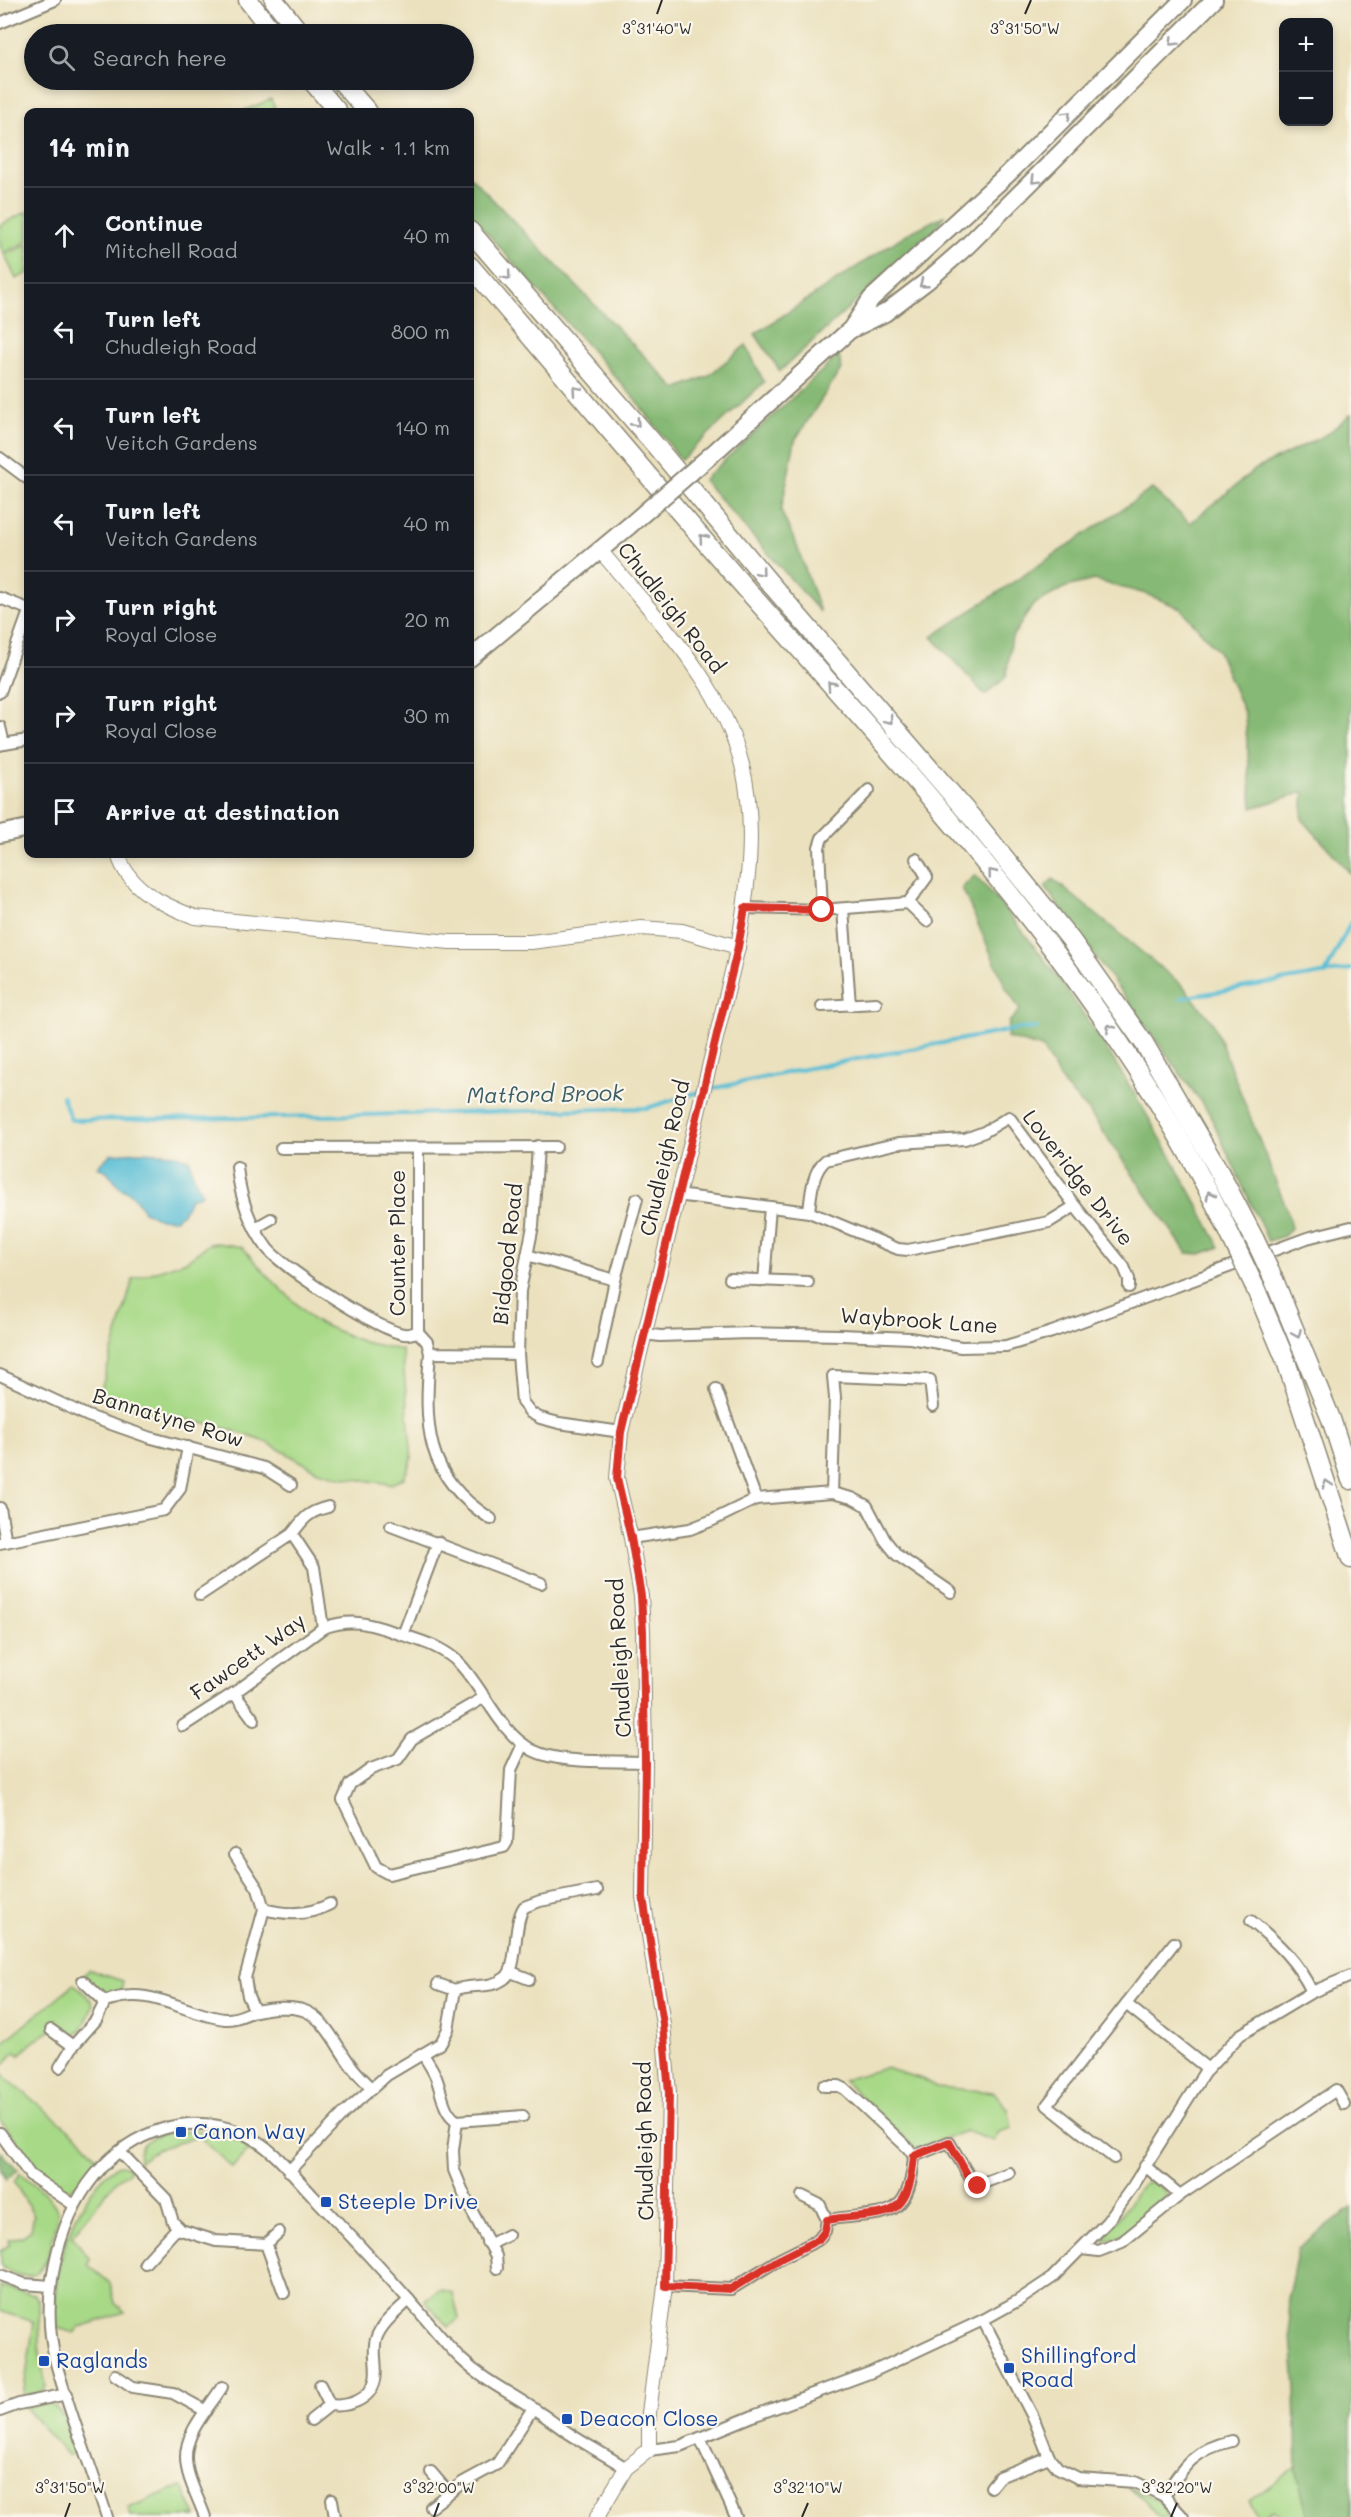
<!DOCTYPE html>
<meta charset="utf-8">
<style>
:root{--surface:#171b24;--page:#242831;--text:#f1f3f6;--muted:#9ea1a6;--line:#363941}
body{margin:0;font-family:Mali,sans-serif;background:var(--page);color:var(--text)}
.controls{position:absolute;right:18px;top:18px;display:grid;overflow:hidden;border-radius:12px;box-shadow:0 3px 9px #0003}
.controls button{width:54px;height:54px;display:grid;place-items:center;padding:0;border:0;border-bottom:2px solid var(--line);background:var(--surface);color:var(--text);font:30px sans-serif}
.stop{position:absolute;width:18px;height:18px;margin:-14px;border:4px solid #d93025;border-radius:50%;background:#fff}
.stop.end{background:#d93025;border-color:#fff;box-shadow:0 2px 6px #0008}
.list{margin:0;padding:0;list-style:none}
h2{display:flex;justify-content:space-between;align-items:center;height:78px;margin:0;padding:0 24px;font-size:26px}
h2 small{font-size:20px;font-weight:400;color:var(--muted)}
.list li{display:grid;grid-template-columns:39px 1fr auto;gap:18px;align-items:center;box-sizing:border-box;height:96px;padding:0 24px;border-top:2px solid var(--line)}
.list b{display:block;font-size:22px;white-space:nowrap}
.list p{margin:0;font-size:20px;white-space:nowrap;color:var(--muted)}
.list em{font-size:20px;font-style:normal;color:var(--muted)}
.icon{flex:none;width:33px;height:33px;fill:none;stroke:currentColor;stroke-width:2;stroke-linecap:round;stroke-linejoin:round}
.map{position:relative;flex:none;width:1351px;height:2517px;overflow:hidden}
.search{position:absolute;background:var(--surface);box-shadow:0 3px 9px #0003;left:24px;top:24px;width:450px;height:66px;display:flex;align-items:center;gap:15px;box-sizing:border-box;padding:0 21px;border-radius:33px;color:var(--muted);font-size:22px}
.panel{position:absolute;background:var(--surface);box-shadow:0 3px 9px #0003;left:24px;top:108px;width:450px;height:750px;border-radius:12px}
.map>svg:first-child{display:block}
.green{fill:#a8d987;stroke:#6a8259;stroke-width:1.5}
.forest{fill:#86b974;stroke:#587250;stroke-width:1.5}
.water{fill:#58bed5;stroke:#427480;stroke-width:1.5}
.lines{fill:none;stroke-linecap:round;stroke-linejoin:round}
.stream{stroke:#58bed5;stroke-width:4}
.minor-casing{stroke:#8b8674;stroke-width:14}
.tertiary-casing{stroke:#8b8674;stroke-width:16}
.primary-casing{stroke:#8b8674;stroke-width:20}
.trunk-casing{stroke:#8b8674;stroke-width:21}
.minor{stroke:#fff;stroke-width:10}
.tertiary{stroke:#fff;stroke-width:14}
.primary{stroke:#fff;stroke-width:16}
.trunk{stroke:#fff;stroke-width:18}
.primary-bridge-casing{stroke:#8b8674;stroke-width:20;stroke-linecap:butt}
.trunk-bridge-casing{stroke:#8b8674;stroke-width:21;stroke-linecap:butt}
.primary-bridge{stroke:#fff;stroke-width:16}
.trunk-bridge{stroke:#fff;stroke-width:18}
.oneway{stroke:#a0a0a0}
.route{stroke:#d93025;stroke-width:8}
.ticks{fill:none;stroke:#2b2b2b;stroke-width:2}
.transit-dot{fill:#1a4fb4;stroke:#fbf7ec;stroke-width:2}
.labels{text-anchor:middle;stroke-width:4.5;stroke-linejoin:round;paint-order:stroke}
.street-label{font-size:21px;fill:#2b2b2b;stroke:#fbf7ec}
.transit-label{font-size:21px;fill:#164399;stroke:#fbf7ec;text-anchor:start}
.water-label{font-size:22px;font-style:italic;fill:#3b5e66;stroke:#fbf7ec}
.ticks-label{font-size:15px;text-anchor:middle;fill:#2b2b2b;stroke:#fbf7ec;stroke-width:4.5;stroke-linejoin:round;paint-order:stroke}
</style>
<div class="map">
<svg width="1351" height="2517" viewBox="0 0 1351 2517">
<rect width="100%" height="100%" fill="#fbf7ec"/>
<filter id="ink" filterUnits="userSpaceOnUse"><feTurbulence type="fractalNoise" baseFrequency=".0167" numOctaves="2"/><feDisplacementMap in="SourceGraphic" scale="12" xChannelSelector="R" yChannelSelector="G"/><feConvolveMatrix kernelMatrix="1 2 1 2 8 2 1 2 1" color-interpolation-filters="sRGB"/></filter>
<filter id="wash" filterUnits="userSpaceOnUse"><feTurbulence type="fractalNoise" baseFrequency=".008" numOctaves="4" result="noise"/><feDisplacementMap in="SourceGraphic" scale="24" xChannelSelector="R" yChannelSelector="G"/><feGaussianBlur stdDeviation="1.35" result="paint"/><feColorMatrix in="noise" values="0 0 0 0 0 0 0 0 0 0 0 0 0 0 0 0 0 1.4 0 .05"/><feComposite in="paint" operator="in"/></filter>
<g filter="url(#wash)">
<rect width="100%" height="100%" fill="#ebe1be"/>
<!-- green -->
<g class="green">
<polygon points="271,99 277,112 241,112"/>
<polygon points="28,211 28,241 4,253 0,246 0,225"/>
<polygon points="28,244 28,273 16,279 5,255"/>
<polygon points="217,1243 242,1247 267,1275 314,1321 363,1342 402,1350 412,1459 404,1478 391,1484 340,1477 318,1471 266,1442 225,1428 122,1406 99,1397 133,1279 186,1261 209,1244"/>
<polygon points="89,1970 123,1981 121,1993 103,1993 82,1976"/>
<path d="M74,1984L91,2000L93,2005C89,2018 81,2032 69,2040L53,2029L33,2042L20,2055L15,2052L0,2068V2045Z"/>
<polygon points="885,2068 922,2079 936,2087 994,2092 1008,2109 1012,2128 999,2132 994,2141 965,2131 916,2149 843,2080"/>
<path d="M0,2073L82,2140L96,2157C96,2173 78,2187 63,2191L40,2172L0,2120Z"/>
<path d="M197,2130C225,2134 248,2141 270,2161L247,2151L232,2168L201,2138L197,2137L158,2149L139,2162C134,2133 177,2131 197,2130Z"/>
<path d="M119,2165L126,2166L130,2171L116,2181L72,2236L90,2259L87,2264L110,2283L115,2303L125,2313L80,2327L74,2333L57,2328C50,2277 66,2223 98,2183C105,2176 109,2169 119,2165Z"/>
<path d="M20,2173C33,2184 53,2196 58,2213C49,2248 49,2298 0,2266V2251L10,2245L9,2240L23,2236L31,2230L34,2215L14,2182Z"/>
<path d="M1150,2181L1158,2185L1166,2194C1153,2215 1127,2237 1103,2241L1142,2185Z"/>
<polygon points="0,2286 35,2295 39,2302 40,2354 46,2387 43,2391 23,2397 34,2322 0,2311"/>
<polygon points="439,2289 453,2293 459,2319 448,2327 425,2301"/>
<path d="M46,2403C66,2407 69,2435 75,2452L68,2456L25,2407Z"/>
<polygon points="1297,2466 1308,2517 1284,2517 1273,2510 1259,2517 1249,2501"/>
<polygon points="183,2487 196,2517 131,2517 128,2508 173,2489"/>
<path d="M1128,2488C1149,2495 1159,2498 1174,2517H1160L1145,2500Z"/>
</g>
<!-- forest -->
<g class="forest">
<polygon points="470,176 676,389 708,376 746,345 764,382 681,460 635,399 470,214"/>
<polygon points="945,215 935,229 780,371 755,334 905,235"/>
<polygon points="839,355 841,369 795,440 781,511 797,546 820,612 703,480"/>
<polygon points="1351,414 1351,874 1302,819 1304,792 1252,808 1245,715 1218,651 1180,608 1146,594 1094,580 1066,587 1033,605 1012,637 1006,677 985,695 932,637 1152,489 1190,523 1256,469 1327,434"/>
<path d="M975,875C1074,984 1152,1117 1220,1247L1201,1254L1187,1253L1088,1110L1065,1087L1042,1048L1007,1038L1009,1022L1020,1010L1006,988L962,888Z"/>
<polygon points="1053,879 1183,986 1213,1023 1287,1210 1291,1228 1284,1236 1268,1241 1209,1113 1045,887"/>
<polygon points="0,2151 18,2170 6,2179 0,2171"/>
<polygon points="1351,2208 1351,2517 1308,2517 1297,2473 1295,2388 1288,2296 1298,2248"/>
</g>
<!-- water -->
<polygon class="water" points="141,1152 174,1154 189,1159 194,1178 202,1194 190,1199 183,1213 175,1219 157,1218 144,1211 132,1194 119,1187 107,1171 97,1167 111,1154"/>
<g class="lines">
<!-- stream -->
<g class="stream">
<polyline points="1325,974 1351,922"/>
<polyline points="1181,998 1351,969"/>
<polyline points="706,1090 809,1068 1017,1029 1037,1028"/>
<polyline points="62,1096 71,1120 239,1118 647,1108 699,1092"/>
</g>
</g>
</g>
<g filter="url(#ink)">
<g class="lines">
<defs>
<g id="minor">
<polyline points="0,23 55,0"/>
<polyline points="0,458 28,479"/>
<polyline points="0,598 28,609"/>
<polyline points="0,692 28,614"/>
<polyline points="0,727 4,744 0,745"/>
<polyline points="4,744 28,740"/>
<polyline points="916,859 927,877 908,903 927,921"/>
<polyline points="745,908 822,910 908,903"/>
<polyline points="843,909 850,1005"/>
<polyline points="822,910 819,847 822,838 869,790"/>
<polyline points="822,1006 876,1003"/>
<polyline points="538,1146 533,1226 520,1291 518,1354 522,1402 531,1413 540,1418 559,1423 621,1432"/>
<polyline points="281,1148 556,1147"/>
<polyline points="418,1148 418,1332 427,1342 430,1353 518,1354"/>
<path d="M237,1167C240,1196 249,1224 267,1248C283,1268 380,1331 404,1334C408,1335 413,1333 418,1332"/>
<polyline points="677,1195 809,1212 898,1249 908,1250 1049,1222 1075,1206"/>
<path d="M809,1212C811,1195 812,1171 826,1160L899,1143L965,1139L984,1132L1009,1117L1075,1206L1124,1267L1129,1279V1287"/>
<polyline points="255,1228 271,1219"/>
<polyline points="527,1255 615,1280"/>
<polyline points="730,1279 808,1282"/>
<polyline points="764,1281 770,1207"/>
<polyline points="645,1334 660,1336 749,1333 841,1335 910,1338 961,1347 1006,1346 1052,1332 1307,1238 1351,1227"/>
<path d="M430,1353C424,1426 424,1476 491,1519"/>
<polyline points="598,1362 615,1280 637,1199"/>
<polyline points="0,1375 88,1416 148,1437 264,1468 291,1485"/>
<polyline points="716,1389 756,1499"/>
<polyline points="832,1493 835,1398 833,1376 930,1380 933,1406"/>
<polyline points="0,1508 6,1542"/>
<polyline points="391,1526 541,1583"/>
<polyline points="292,1534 314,1567 323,1628"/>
<polyline points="631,1538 690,1529 713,1520 756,1499 832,1493 852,1498 867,1506 885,1540 897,1555 951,1592"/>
<polyline points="0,1543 164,1510 180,1489 188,1447"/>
<path d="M200,1595L292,1534C304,1518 308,1512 328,1507"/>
<polyline points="403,1635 438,1542"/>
<polyline points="234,1693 254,1720"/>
<polyline points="485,1697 412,1739 398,1759 371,1769 350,1784 343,1800 376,1867 389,1874 504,1847 507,1842 511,1770 523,1744"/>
<path d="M183,1726L234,1693L323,1628C351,1618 367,1623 394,1632C417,1640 441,1645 459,1663C485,1690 498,1731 532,1750C561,1765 612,1760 645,1762"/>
<polyline points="235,1854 258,1889 264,1909 245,1978 248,1996 255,2011"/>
<path d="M264,1909C286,1915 310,1915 330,1904"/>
<path d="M1251,1921C1276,1941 1298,1962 1312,1992"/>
<polyline points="511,1972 529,1979"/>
<path d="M83,1981L105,2002C149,1983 185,2015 225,2019C235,2020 244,2015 252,2012C268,2008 296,2004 311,2014C328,2025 338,2048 350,2064C356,2073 364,2080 372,2088"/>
<polyline points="438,1984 455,1990"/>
<polyline points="1126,2004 1174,1943"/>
<polyline points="51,2030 73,2046"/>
<path d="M423,2054C427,2061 432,2068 435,2075C442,2090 442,2112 457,2121L523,2116"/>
<polyline points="60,2067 73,2046 96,2020 105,2002"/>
<polyline points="457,2121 453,2150 454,2170 468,2204 496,2256 497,2268"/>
<polyline points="0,2133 30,2175 74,2205"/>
<polyline points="120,2152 166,2199 173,2222 181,2230 216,2241 266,2244 284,2293"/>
<polyline points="914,2156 949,2142 975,2186 1009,2173"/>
<polyline points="1114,2158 1047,2105 1126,2004 1208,2069"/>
<polyline points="1145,2166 1180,2195"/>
<path d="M289,2171L344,2113L387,2075L441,2043L448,2029L455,1990C469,1983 490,1990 505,1978C519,1968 512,1925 524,1907L540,1901L597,1890"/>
<polyline points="802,2196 820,2205 827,2220"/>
<polyline points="487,2242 493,2243 508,2235"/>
<polyline points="266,2244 279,2232"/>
<polyline points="1081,2249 1099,2251 1122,2242 1180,2195 1336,2090 1344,2104"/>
<polyline points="145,2263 178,2227"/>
<polyline points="0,2275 24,2284 51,2286"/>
<path d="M665,2286L731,2289L780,2259L818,2240L825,2231L827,2220C882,2210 909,2226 914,2156L908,2148L845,2089L839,2086H824"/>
<polyline points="983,2320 1034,2419 1049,2457 1058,2468 1078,2478 1135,2482 1164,2496 1183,2517"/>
<polyline points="115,2375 133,2387 173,2393 206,2411"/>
<polyline points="320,2385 330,2405"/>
<polyline points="0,2411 19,2404 67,2394"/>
<path d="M311,2420L330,2405C347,2407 370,2401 375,2380C378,2367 372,2352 376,2339C381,2323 398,2311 409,2300"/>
<polyline points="700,2438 736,2517"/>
<polyline points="649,2450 680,2446 753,2416 872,2372 983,2320 1019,2300 1052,2278 1107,2222 1133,2186 1204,2073 1240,2035 1312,1992 1351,1976"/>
<polyline points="431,2472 448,2492"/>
<polyline points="991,2487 999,2477 1049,2457"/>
<path d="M1164,2496C1184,2465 1195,2449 1232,2441"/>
<polyline points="332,2500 335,2517"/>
<polyline points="431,2507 462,2483 497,2464 533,2408"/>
<path d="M107,2517C91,2466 70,2415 56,2363C40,2302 55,2224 95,2175C131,2131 190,2110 244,2134C273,2147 293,2175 314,2197C348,2233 383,2270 416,2308C431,2325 445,2343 461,2359C483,2380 509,2392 534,2409C544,2415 554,2423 564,2430C584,2444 606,2455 626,2468"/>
<path d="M205,2517C199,2499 186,2477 186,2458C185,2432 209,2408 222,2387"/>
</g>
<g id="tertiary">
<path d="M118,854C128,889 163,905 195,917L450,942H531L641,928L682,931L738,947"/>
<path d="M597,2517L626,2468L649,2450V2413L665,2286L669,2093L663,2024L643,1897L645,1762L643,1631L641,1596L631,1538L617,1478L621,1432L738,947C748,888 757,825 742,765C721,680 653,615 599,549"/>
</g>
<g id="primary">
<polyline points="852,329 885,313 927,281 967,246 1214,0"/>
<polyline points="719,448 851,329 871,299 1010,172 1183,0"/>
<polyline points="470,658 629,526"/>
<polyline points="0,834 28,828"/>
</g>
<g id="trunk">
<polyline points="248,0 274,34"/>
<polyline points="274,0 301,34"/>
<polyline points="311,80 338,112"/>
<polyline points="340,80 368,112"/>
<polyline points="470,231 655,445 768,581 974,820 1071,940 1144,1043 1216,1166 1255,1240"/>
<path d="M470,266C571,383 669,503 772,618C945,813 1126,1009 1236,1247"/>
<polyline points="1274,1280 1331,1419 1351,1480"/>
<polyline points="1254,1285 1286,1361 1351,1559"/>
</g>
</defs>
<!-- minor casing -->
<use href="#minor" class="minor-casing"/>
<!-- tertiary casing -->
<use href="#tertiary" class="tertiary-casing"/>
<!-- primary casing -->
<use href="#primary" class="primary-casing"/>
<!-- trunk casing -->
<use href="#trunk" class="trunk-casing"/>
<!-- minor -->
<use href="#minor" class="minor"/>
<!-- tertiary -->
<use href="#tertiary" class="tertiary"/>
<!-- primary -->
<use href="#primary" class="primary"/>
<!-- trunk -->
<use href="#trunk" class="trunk"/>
<defs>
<polyline id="primary-bridge" points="629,526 719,448"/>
<g id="trunk-bridge">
<polyline points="1255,1240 1274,1280"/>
<polyline points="1236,1247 1254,1285"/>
</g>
</defs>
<!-- primary-bridge casing -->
<use href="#primary-bridge" class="primary-bridge-casing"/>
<!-- trunk-bridge casing -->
<use href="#trunk-bridge" class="trunk-bridge-casing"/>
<!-- primary-bridge -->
<use href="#primary-bridge" class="primary-bridge"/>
<!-- trunk-bridge -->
<use href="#trunk-bridge" class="trunk-bridge"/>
</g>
<!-- one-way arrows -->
<defs><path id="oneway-chevron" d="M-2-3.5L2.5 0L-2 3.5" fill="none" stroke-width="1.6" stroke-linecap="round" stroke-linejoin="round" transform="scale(1.5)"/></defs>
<g class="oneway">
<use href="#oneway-chevron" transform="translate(1173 42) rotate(135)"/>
<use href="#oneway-chevron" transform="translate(1067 115) rotate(-45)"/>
<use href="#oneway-chevron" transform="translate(1035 180) rotate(135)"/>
<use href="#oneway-chevron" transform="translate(507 276) rotate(50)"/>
<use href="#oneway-chevron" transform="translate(923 284) rotate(142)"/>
<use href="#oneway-chevron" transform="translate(576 390) rotate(-131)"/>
<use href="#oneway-chevron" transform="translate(636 423) rotate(48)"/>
<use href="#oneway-chevron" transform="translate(703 538) rotate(-130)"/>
<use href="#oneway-chevron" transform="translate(761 572) rotate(50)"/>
<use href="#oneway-chevron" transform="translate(831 685) rotate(-132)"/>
<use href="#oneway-chevron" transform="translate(889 720) rotate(50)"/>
<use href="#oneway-chevron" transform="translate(992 873) rotate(-129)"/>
<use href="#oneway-chevron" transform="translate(1110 1028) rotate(-124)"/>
<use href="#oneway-chevron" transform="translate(1210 1195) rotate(-118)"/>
<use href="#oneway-chevron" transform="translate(1297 1334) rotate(67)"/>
<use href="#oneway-chevron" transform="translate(1327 1484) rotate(-108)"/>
</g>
</g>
<g class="lines" filter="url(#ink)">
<!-- route -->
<path class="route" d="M822,910L745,908L738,947L621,1432L617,1478L631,1538L641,1596L643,1631L645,1762L643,1897L663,2024L669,2093L665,2286L731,2289L780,2259L818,2240L825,2231L827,2220C883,2210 908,2227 914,2156L949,2142L972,2183L975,2186H978"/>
</g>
<!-- ticks -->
<path class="ticks" d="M657,14L662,0M1025,14L1031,0M65,2517L70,2503M434,2517L439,2503M802,2517L808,2503M1171,2517L1177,2503"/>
<!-- markers -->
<g class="transit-dot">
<rect x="175" y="2126" width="12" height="12" rx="3"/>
<rect x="320" y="2196" width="12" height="12" rx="3"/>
<rect x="38" y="2355" width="12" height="12" rx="3"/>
<rect x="1003" y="2362" width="12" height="12" rx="3"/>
<rect x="561" y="2413" width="12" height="12" rx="3"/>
</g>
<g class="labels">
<!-- street labels -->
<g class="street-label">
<text transform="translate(671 608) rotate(52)" y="7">Chudleigh Road</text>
<text transform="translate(665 1158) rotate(-77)" y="7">Chudleigh Road</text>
<text transform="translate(1078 1178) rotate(52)" y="7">Loveridge Drive</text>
<text transform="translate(398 1243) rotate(-90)" y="7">Counter Place</text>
<text transform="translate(508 1254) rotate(-84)" y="7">Bidgood Road</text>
<text transform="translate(919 1321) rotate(4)" y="7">Waybrook Lane</text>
<text transform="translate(168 1418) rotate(17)" y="7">Bannatyne Row</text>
<text transform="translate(248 1657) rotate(-35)" y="7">Fawcett Way</text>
<text transform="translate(620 1658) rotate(-93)" y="7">Chudleigh Road</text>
<text transform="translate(645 2141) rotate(-91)" y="7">Chudleigh Road</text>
</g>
<!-- transit labels -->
<g class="transit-label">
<text x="193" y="2139">Canon Way</text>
<text x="338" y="2209">Steeple Drive</text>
<text x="1021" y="2363">Shillingford<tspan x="1021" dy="24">Road</tspan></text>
<text x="56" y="2368">Raglands</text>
<text x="579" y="2426">Deacon Close</text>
</g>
<!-- water labels -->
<g class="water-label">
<text transform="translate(545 1094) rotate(-1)" y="8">Matford Brook</text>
</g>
</g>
<g class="ticks-label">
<text x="657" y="34">3°31'40"W</text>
<text x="1025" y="34">3°31'50"W</text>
<text x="70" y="2493">3°31'50"W</text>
<text x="439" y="2493">3°32'00"W</text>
<text x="808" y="2493">3°32'10"W</text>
<text x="1177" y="2493">3°32'20"W</text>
</g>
</svg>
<div class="controls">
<button>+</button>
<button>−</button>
</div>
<div class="stop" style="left:822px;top:910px"></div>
<div class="stop end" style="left:978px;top:2186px"></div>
<div class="search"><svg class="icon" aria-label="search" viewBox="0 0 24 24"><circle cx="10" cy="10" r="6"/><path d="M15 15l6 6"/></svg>Search here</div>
<section class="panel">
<h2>14 min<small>Walk · 1.1 km</small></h2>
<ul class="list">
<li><svg class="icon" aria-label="ahead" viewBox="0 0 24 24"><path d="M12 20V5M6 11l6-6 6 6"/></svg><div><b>Continue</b><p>Mitchell Road</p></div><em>40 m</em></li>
<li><svg class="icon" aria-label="left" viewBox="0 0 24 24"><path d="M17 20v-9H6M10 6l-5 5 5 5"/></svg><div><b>Turn left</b><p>Chudleigh Road</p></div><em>800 m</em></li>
<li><svg class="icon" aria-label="left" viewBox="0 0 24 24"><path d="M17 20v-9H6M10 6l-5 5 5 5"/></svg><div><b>Turn left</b><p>Veitch Gardens</p></div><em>140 m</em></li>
<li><svg class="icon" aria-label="left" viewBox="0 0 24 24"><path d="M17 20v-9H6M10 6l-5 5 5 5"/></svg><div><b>Turn left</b><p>Veitch Gardens</p></div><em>40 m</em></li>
<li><svg class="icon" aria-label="right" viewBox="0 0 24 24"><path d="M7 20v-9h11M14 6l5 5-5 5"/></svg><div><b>Turn right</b><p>Royal Close</p></div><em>20 m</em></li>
<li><svg class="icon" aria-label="right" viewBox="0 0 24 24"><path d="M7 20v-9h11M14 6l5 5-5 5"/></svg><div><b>Turn right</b><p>Royal Close</p></div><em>30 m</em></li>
<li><svg class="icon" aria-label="arrive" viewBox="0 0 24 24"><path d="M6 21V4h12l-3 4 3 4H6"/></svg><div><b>Arrive at destination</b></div></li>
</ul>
</section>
</div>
